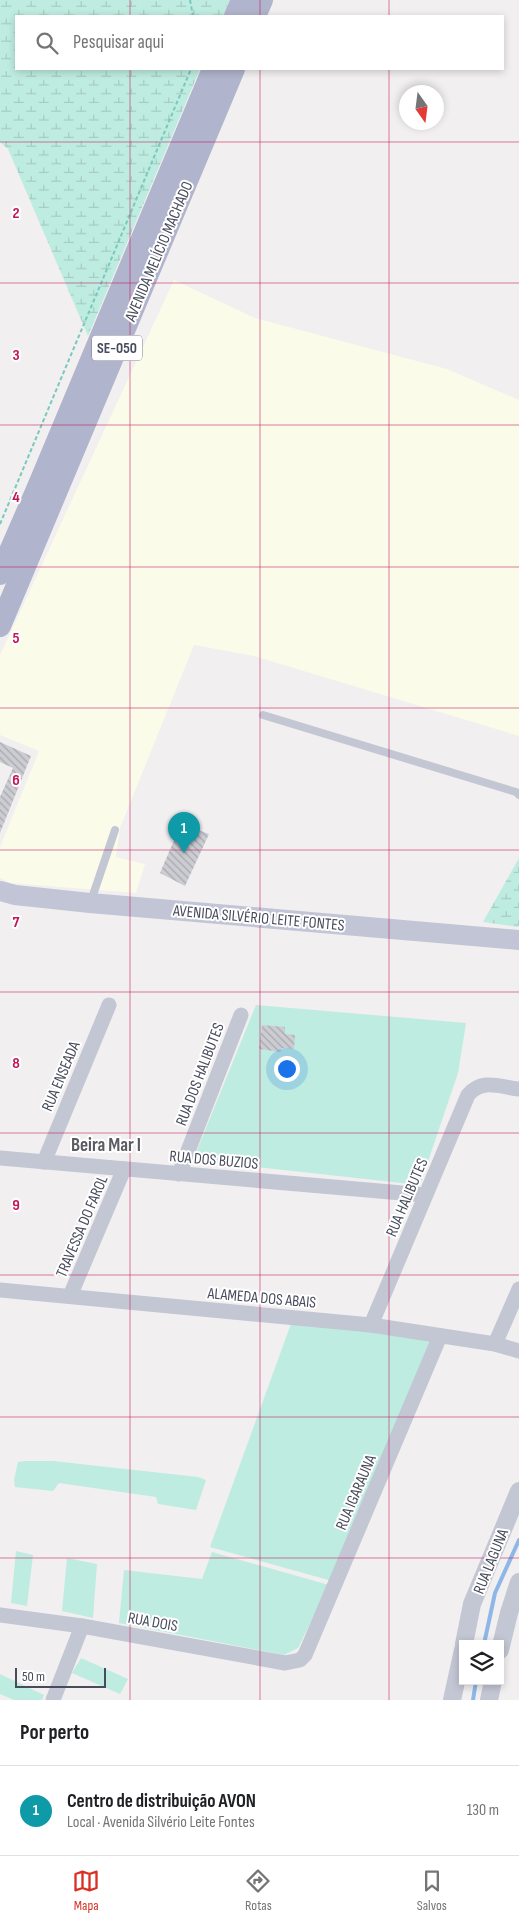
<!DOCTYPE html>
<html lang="pt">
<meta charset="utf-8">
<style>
:root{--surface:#fff;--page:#f2f2f2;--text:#202124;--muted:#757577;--line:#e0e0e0;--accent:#d93025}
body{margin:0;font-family:"Sofia Sans Condensed",sans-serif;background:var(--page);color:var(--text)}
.controls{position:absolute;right:15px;bottom:15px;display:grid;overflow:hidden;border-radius:0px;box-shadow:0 2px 8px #0003}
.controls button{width:45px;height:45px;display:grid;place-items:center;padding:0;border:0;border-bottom:1px solid var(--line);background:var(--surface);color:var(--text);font:25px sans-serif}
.compass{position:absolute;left:399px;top:85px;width:45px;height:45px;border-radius:50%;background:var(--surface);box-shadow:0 2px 8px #0003;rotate:166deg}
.scale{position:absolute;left:15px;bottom:12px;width:91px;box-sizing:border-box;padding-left:5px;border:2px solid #484b5b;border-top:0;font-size:14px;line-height:18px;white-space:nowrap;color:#484b5b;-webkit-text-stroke:4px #fff;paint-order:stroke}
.you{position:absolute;left:286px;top:1068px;width:18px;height:18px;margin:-12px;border:4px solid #fff;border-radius:50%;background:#1a73e8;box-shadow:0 0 0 8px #1a73e833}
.badge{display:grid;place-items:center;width:32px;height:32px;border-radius:50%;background:var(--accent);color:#fff;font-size:16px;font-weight:700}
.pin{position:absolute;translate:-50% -41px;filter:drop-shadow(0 1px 2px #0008)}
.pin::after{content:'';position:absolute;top:26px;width:18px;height:15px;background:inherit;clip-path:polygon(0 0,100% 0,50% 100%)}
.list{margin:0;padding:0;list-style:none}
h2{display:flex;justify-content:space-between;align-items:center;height:65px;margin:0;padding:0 20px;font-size:21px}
h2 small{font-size:16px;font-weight:400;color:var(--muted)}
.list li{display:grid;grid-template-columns:32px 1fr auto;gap:15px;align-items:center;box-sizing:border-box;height:90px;padding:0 20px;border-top:1px solid var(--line)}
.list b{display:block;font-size:19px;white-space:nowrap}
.list p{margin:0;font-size:16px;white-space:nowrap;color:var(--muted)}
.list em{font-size:16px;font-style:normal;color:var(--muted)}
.icon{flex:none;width:28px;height:28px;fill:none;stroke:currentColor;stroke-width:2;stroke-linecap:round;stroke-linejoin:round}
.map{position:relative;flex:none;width:519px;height:1700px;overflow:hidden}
.search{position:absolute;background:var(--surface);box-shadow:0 2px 8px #0003;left:15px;right:15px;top:15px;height:55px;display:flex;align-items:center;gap:12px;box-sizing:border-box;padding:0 18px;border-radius:0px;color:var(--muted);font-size:19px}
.sheet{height:155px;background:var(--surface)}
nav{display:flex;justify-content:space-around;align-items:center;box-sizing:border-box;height:70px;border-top:1px solid var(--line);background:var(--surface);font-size:14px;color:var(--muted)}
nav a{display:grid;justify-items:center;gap:2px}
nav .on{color:var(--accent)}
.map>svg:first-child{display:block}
.commercial{fill:#fafbe9}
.green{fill:#bfece0}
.wetland{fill:url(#wetland-marsh)}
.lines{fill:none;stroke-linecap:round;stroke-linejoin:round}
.stream{stroke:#8eb7e7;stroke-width:4}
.building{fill:url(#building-back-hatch)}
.path{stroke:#79c9bc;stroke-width:2;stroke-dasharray:4 2.5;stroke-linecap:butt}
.service{stroke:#c3c6d3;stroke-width:8}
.minor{stroke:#c3c6d3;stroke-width:15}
.tertiary{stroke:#c3c6d3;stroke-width:18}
.secondary{stroke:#c2c5d6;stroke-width:20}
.primary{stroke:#b0b4cc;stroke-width:22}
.grid{fill:none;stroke:#c2185b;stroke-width:1;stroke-opacity:0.55}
.labels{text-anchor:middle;stroke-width:4;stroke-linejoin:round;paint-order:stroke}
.shield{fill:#fff;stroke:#7f818c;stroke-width:1}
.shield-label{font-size:15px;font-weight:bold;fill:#484b5b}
.street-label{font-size:16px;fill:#484b5b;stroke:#fff}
.quarter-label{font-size:19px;font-weight:bold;fill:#5b5c63;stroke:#fff}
.grid-label{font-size:16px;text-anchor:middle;font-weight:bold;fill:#c2185b;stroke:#fff;stroke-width:4;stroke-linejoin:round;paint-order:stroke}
</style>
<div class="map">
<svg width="519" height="1700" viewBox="0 0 519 1700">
<defs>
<pattern id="wetland-marsh" width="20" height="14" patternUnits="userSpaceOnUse" patternTransform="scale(1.25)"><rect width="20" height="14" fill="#bfece0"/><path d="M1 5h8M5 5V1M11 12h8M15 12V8" fill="none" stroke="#a6ccc2"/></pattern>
<pattern id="building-back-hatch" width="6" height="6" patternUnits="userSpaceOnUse" patternTransform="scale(1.25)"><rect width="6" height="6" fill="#cccdd3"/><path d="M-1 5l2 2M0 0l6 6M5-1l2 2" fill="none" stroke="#a8a8ae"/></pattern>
</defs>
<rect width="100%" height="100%" fill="#f1efef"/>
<!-- commercial -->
<polygon class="commercial" points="174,280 255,318 447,369 519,400 519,736 254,656 194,645 120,828 116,857 145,864 136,893 10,883 0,878 0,847 39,751 0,735 0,655"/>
<!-- green -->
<g class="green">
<polygon points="256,1005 466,1023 458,1073 420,1185 193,1160"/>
<polygon points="292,1321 433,1336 332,1581 210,1547"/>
<polygon points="25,1461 53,1461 198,1477 206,1480 196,1510 158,1504 156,1497 59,1483 53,1491 15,1487 14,1480 18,1462"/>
<polygon points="16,1551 33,1555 27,1606 11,1603"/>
<polygon points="212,1552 329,1585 298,1648 284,1655 119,1623 124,1570 202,1579"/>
<polygon points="67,1558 97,1564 93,1618 62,1611"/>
<polygon points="81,1658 128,1679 120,1694 72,1673"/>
<polygon points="0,1674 44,1695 42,1700 14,1700 0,1694"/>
</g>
<!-- wetland -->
<g class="wetland">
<polygon points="0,0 230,0 223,16 16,16 16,69 200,69 88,336 8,149 0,142"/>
<polygon points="519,858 519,927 483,922"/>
</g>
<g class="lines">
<!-- stream -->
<g class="stream">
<polyline points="484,1644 495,1593 519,1540"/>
<polyline points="473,1700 476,1681"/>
</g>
</g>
<!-- building -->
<g class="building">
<polygon points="0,742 31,756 0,833 0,797 13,768 0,762"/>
<polygon points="181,824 209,834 185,886 160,873"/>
<polygon points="262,1025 285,1027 285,1034 295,1035 294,1049 281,1048 281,1052 259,1049"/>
</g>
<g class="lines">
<!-- path -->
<g class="path">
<polyline points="190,0 193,16"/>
<polyline points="0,524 191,69"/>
</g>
<!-- service -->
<g class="service">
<polyline points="263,715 516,792 519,795"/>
<polyline points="91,901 115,830"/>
</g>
<!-- minor -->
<g class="minor">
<polyline points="0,1158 425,1195"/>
<polyline points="44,1162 109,1005"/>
<polyline points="179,1174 241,1015"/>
<polyline points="0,1290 371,1325 495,1344 519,1351"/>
<polyline points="70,1296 124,1169"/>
<path d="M371,1325L468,1095C482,1078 500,1087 519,1089"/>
<polyline points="495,1344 519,1289"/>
<polyline points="0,1615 82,1626 285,1663 300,1660 305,1655 440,1336"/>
<polyline points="53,1700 82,1626"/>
</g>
<!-- tertiary -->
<g class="tertiary">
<polyline points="464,1644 472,1604 519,1491"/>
<polyline points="500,1650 509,1613 519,1582"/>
<polyline points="452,1700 463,1650"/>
<polyline points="489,1700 493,1681"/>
</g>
<!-- secondary -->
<polyline class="secondary" points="0,891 15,895 90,903 519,940"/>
<!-- primary -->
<g class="primary">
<polyline points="235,16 242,0"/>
<polyline points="255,16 262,0"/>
<polyline points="0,574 38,487 213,69"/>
<polyline points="0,626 234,69"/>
</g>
</g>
<!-- grid -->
<path class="grid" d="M130,0V16M260,0V16M389,0V16M130,69V1700M260,69V1700M389,69V1700M0,142H519M0,283H519M0,425H519M0,567H519M0,708H519M0,850H519M0,992H519M0,1133H519M0,1275H519M0,1417H519M0,1558H519"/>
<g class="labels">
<!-- shield labels -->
<rect class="shield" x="92" y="335.5" width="50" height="25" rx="4"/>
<g class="shield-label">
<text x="117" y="353">SE-050</text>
</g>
<!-- street labels -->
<g class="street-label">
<text transform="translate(158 251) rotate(-67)" y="6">AVENIDA MELÍCIO MACHADO</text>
<text transform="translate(259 917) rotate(5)" y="6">AVENIDA SILVÉRIO LEITE FONTES</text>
<text transform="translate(199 1074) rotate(-69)" y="6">RUA DOS HALIBUTES</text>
<text transform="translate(60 1076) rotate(-67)" y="6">RUA ENSEADA</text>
<text transform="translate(214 1159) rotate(5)" y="6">RUA DOS BUZIOS</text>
<text transform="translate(406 1197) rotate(-67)" y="6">RUA HALIBUTES</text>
<text transform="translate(81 1226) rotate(-67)" y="6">TRAVESSA DO FAROL</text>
<text transform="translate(262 1297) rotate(5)" y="6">ALAMEDA DOS ABAIS</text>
<text transform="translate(355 1492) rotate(-67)" y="6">RUA IGARAUNA</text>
<text transform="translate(490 1561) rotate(-68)" y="6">RUA LAGUNA</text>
<text transform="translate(153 1621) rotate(10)" y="6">RUA DOIS</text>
</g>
<!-- quarter labels -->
<g class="quarter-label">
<text x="106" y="1151">Beira Mar I</text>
</g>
</g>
<g class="grid-label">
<text x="16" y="218">2</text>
<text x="16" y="360">3</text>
<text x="16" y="502">4</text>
<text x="16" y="643">5</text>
<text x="16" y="785">6</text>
<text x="16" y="927">7</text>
<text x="16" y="1068">8</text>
<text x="16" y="1210">9</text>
</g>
</svg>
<div class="controls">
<button><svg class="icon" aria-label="layers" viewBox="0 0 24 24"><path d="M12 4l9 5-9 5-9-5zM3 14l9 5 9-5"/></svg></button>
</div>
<svg class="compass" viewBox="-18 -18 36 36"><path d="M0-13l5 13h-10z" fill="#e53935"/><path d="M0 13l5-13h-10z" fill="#757577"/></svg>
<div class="scale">50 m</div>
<div class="you"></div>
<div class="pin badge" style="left:184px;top:853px;background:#0f9aa8">1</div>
<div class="search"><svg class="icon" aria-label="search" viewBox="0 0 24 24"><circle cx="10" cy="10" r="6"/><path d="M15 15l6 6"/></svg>Pesquisar aqui</div>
</div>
<section class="sheet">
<h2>Por perto<small></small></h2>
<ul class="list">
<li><span class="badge" style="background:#0f9aa8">1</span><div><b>Centro de distribuição AVON</b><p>Local · Avenida Silvério Leite Fontes</p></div><em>130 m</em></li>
</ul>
</section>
<nav>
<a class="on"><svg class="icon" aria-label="map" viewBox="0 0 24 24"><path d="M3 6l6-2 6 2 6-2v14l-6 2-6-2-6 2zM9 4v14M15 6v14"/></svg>Mapa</a>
<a><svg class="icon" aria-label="directions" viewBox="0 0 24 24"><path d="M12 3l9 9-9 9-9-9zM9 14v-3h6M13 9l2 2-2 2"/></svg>Rotas</a>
<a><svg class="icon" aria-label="saved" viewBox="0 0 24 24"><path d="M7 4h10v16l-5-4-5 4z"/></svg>Salvos</a>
</nav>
